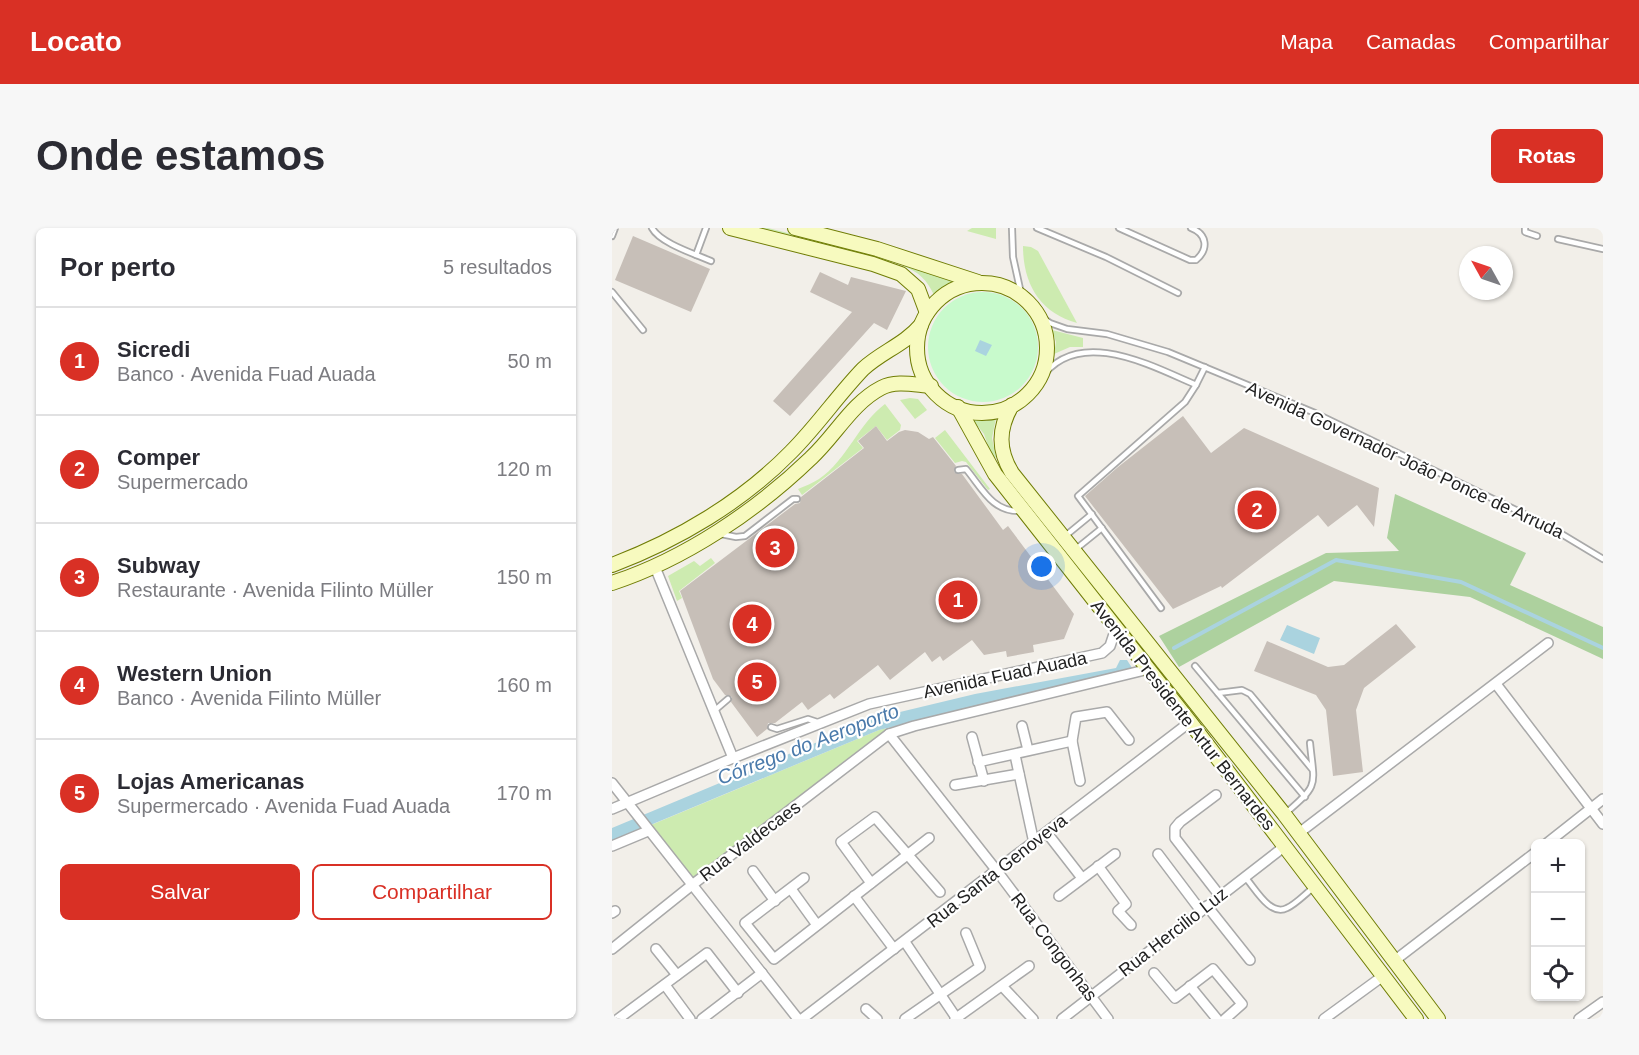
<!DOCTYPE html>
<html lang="pt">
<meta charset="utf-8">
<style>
:root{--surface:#fff;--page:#f7f7f7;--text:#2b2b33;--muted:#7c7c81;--line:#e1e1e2;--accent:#d93025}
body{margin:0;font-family:Arial,sans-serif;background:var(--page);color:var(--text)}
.controls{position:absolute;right:18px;bottom:18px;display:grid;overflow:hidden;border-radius:9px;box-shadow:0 2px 4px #0004}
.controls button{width:54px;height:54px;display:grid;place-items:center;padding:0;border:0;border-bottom:2px solid var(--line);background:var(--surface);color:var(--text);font:30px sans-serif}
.compass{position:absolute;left:847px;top:18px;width:54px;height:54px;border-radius:50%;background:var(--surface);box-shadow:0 2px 4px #0004;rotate:310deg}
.you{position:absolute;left:430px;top:339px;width:21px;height:21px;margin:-15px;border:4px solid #fff;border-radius:50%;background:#1a73e8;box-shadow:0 0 0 9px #1a73e833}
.badge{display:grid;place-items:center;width:39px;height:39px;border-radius:50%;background:var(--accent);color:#fff;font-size:20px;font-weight:700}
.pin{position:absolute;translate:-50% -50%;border:3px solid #fff;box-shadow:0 2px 6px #0006}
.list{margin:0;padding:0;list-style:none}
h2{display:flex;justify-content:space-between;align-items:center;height:78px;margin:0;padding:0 24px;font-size:26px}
h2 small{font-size:20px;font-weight:400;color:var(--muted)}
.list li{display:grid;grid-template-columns:39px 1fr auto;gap:18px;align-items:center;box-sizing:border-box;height:108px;padding:0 24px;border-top:2px solid var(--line)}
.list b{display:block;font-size:22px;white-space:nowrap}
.list p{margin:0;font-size:20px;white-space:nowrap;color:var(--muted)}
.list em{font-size:20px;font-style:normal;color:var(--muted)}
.actions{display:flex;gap:12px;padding:18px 24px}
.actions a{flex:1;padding:14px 0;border:2px solid var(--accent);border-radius:9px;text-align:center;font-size:21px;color:var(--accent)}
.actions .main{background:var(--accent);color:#fff}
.icon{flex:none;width:33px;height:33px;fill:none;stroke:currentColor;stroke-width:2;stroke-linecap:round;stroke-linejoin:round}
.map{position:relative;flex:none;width:991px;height:791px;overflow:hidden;border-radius:9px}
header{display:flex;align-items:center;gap:36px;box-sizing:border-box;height:84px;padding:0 30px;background:var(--accent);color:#fff}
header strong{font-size:28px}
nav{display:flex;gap:33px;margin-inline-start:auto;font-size:21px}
.intro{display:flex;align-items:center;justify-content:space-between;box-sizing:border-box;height:144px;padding:0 36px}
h1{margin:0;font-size:42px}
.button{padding:15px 27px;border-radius:9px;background:var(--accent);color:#fff;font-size:21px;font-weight:700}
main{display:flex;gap:36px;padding:0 36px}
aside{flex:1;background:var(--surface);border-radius:9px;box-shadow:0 2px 4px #0004}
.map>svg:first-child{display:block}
.grass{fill:#cdebb0}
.forest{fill:#add19e}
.park{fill:#c8facc}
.water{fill:#aad3df}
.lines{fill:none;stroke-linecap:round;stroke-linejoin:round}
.stream{stroke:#aad3df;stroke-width:4}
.building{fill:#c7bfb8}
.lane-casing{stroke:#a9a9a9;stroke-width:8}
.street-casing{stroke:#a9a9a9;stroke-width:12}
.secondary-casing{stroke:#707d05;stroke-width:16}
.lane{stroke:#fff;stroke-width:4.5}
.street{stroke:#fff;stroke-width:9}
.secondary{stroke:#f7fabf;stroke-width:14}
.labels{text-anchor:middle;stroke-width:4.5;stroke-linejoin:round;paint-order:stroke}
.street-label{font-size:18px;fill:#222;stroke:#fff}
.water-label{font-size:20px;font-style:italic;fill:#4a7aab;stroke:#fff}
</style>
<header>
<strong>Locato</strong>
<nav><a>Mapa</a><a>Camadas</a><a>Compartilhar</a></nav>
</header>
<div class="intro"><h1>Onde estamos</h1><a class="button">Rotas</a></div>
<main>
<aside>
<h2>Por perto<small>5 resultados</small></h2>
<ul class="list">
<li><span class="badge">1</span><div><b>Sicredi</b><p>Banco · Avenida Fuad Auada</p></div><em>50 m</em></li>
<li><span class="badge">2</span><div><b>Comper</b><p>Supermercado</p></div><em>120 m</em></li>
<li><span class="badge">3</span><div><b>Subway</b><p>Restaurante · Avenida Filinto Müller</p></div><em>150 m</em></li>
<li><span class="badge">4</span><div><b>Western Union</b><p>Banco · Avenida Filinto Müller</p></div><em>160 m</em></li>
<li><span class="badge">5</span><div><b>Lojas Americanas</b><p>Supermercado · Avenida Fuad Auada</p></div><em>170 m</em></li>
</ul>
<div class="actions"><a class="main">Salvar</a><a>Compartilhar</a></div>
</aside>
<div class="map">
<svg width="991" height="791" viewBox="0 0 991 791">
<rect width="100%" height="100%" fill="#f2efe9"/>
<!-- grass -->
<g class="grass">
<polygon points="137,0 156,0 280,31 279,35"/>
<polygon points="360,0 384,0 384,11 355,3"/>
<path d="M411,18L419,19L426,23L465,95C428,85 411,56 411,18Z"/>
<path d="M292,35L347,53L335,57L322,67C315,52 307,44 291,38Z"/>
<polygon points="440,102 471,110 471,119 458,119 442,126 444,114"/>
<polygon points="298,170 306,171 315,182 303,191 288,172"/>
<path d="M273,176L289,197L288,202L275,212L264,198L245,213L251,220L190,267L186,261C193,258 201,255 207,251C235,232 246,196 273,176Z"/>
<polygon points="384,190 380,210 384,229 381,232 372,206 360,191 373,193"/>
<polygon points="333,202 378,261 376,262 354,234 350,233 343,235 323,210"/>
<polygon points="99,330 103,335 67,363 70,370 65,373 56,348 82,333 88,338"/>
<polygon points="522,443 285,500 81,651 39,597 267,502"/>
</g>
<!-- forest -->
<polygon class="forest" points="783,266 914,325 898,357 991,399 991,431 858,369 722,353 567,439 547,408 714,325 787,323 775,310"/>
<!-- park -->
<circle class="park" cx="371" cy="119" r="55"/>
<!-- water -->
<g class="water">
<polygon points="368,112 380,117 374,128 363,123"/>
<polygon points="675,397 708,410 702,426 668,412"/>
<polygon points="508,432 515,432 522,443 267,502 0,613 0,600 263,490 363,466 504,440"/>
</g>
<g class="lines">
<!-- stream -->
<polyline class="stream" points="562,420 724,332 849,354 991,420"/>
</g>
<!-- building -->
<g class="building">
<polygon points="21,8 98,41 79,84 3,52"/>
<polygon points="208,44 236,57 239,49 294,63 275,102 262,95 178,188 161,173 240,84 198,64"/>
<polygon points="571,188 599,225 632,200 767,260 762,299 745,277 716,299 706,287 610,360 609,358 561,381 473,268 506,239"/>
<polygon points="264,198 275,213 287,204 293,202 306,204 317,211 321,209 344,238 342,242 343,245 350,246 391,302 396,298 462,386 452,411 421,417 422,424 395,429 394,423 372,427 360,412 331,433 328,428 320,434 313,424 278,452 266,437 222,471 218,466 196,482 190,474 163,495 156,495 155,501 145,509 119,474 120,469 113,467 101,451 68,363 183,276 188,275 189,269 252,220 246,213"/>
<polygon points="784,396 804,419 752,460 744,482 751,544 721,548 714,482 704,467 642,443 655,413 716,439 732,437"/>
</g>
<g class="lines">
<defs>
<g id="lane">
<path d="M40,0C48,15 83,26 99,33"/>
<polyline points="400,0 401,29 410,70"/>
<polyline points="425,0 494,29 566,65"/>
<path d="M507,0L578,32H584C597,21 595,6 579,0"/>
<polyline points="913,0 913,4 925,8"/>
<polyline points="0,8 3,0"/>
<polyline points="946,11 991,21"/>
<polyline points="84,27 94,0"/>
<polyline points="0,64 31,102"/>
<polyline points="424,85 438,95 455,101 495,106 556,124 703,185 933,296 991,331"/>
<path d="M428,152C464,97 538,137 584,157L593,139"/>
<path d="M346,242L354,241C370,260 380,284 408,283"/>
<polyline points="109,306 124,309 133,308 181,271 185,271"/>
<polyline points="452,309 480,286"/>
<polyline points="464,321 490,300"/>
<polyline points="549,380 466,268 573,174 584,157"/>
<polyline points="583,438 693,569"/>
<polyline points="606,465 630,462 638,466 700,541"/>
<polyline points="102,483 116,471"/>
<polyline points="159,499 165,501 196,491 208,495"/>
<path d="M675,584C708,556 702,557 698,515"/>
<path d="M633,649C643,660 658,689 675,680C684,676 693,666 701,660"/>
</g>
<g id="street">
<polyline points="43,339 121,530"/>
<polyline points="884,456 991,596"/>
<polyline points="410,498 416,522"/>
<polyline points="277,506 385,643 496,791"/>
<polyline points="360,509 372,553"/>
<polyline points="460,513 464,489 495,484 517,512"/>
<polyline points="403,527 422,615"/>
<polyline points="366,534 460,513 468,553"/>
<polyline points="0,555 186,791"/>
<polyline points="343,557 407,546"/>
<polyline points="604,567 568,594 563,600 563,610 608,668"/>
<polyline points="0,581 121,530 257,476 490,425 498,418 504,400"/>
<polyline points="435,605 470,650"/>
<polyline points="687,605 936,415"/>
<polyline points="934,616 991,571"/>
<polyline points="0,618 36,603"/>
<polyline points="546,626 589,683"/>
<polyline points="486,638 514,676 506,683 519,697"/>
<polyline points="141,643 163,673"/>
<polyline points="192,650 133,695 162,731 317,610"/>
<polyline points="259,655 229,614 263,589 328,664"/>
<polyline points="179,661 205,697"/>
<polyline points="242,668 282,721"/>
<polyline points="447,668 503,626"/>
<polyline points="595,678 638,732"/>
<polyline points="0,685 3,683"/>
<polyline points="293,714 345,791"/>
<polyline points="0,721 80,657 277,506 302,498 537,441"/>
<polyline points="44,721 65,747"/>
<polyline points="782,733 924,624"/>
<polyline points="542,745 563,770 601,741 630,776 613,791"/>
<polyline points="53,757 78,791"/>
<polyline points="390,758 421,791"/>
<polyline points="578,758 605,791"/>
<polyline points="254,781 265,791"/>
<polyline points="6,791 95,725 126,765"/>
<polyline points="90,791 150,745"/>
<polyline points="190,791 578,494"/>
<polyline points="293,791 368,739 354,705"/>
<polyline points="343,791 417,738"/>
<polyline points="450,791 673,618"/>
<polyline points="712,791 771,748"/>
<polyline points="967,791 991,774"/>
</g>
<g id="secondary">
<polyline points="118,0 261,36 289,46 306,61 315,85"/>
<polyline points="183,0 265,21 366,54"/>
<circle cx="370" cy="120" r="65"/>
<path d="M400,177C386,201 386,222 400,245L672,586L826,791"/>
<polyline points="346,179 383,246 578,494 804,791"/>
<path d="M0,337C66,312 130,274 179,224C205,198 226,167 251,141C269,124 292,117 309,97"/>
<path d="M0,355C73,331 144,283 199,230C223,208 240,175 269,160C284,152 303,157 319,158"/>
</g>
</defs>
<!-- lane casing -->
<use href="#lane" class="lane-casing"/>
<!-- street casing -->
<use href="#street" class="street-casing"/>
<!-- secondary casing -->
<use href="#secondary" class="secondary-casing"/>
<!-- lane -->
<use href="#lane" class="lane"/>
<!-- street -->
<use href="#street" class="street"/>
<!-- secondary -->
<use href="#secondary" class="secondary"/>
</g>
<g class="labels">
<!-- street labels -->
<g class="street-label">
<text transform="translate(793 232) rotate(25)" y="6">Avenida Governador João Ponce de Arruda</text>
<text transform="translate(393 447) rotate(-12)" y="6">Avenida Fuad Auada</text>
<text transform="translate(571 487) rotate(52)" y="6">Avenida Presidente Artur Bernardes</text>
<text transform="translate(138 613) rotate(-37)" y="6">Rua Valdecaes</text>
<text transform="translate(385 643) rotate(-38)" y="6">Rua Santa Genoveva</text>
<text transform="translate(561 704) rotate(-38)" y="6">Rua Hercilio Luz</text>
<text transform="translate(442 719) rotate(53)" y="6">Rua Congonhas</text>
</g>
<!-- water labels -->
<g class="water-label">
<text transform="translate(196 516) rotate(-21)" y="7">Córrego do Aeroporto</text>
</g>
</g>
</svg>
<div class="controls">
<button>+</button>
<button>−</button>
<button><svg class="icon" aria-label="locate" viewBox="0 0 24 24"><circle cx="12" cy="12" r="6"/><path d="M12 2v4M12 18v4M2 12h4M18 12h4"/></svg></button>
</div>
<svg class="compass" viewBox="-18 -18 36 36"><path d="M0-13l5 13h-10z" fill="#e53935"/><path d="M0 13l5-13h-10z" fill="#7c7c81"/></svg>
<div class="you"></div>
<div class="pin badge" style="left:346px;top:372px">1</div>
<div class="pin badge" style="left:645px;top:282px">2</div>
<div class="pin badge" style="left:163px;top:320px">3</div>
<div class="pin badge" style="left:140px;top:396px">4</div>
<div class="pin badge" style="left:145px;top:454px">5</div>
</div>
</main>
